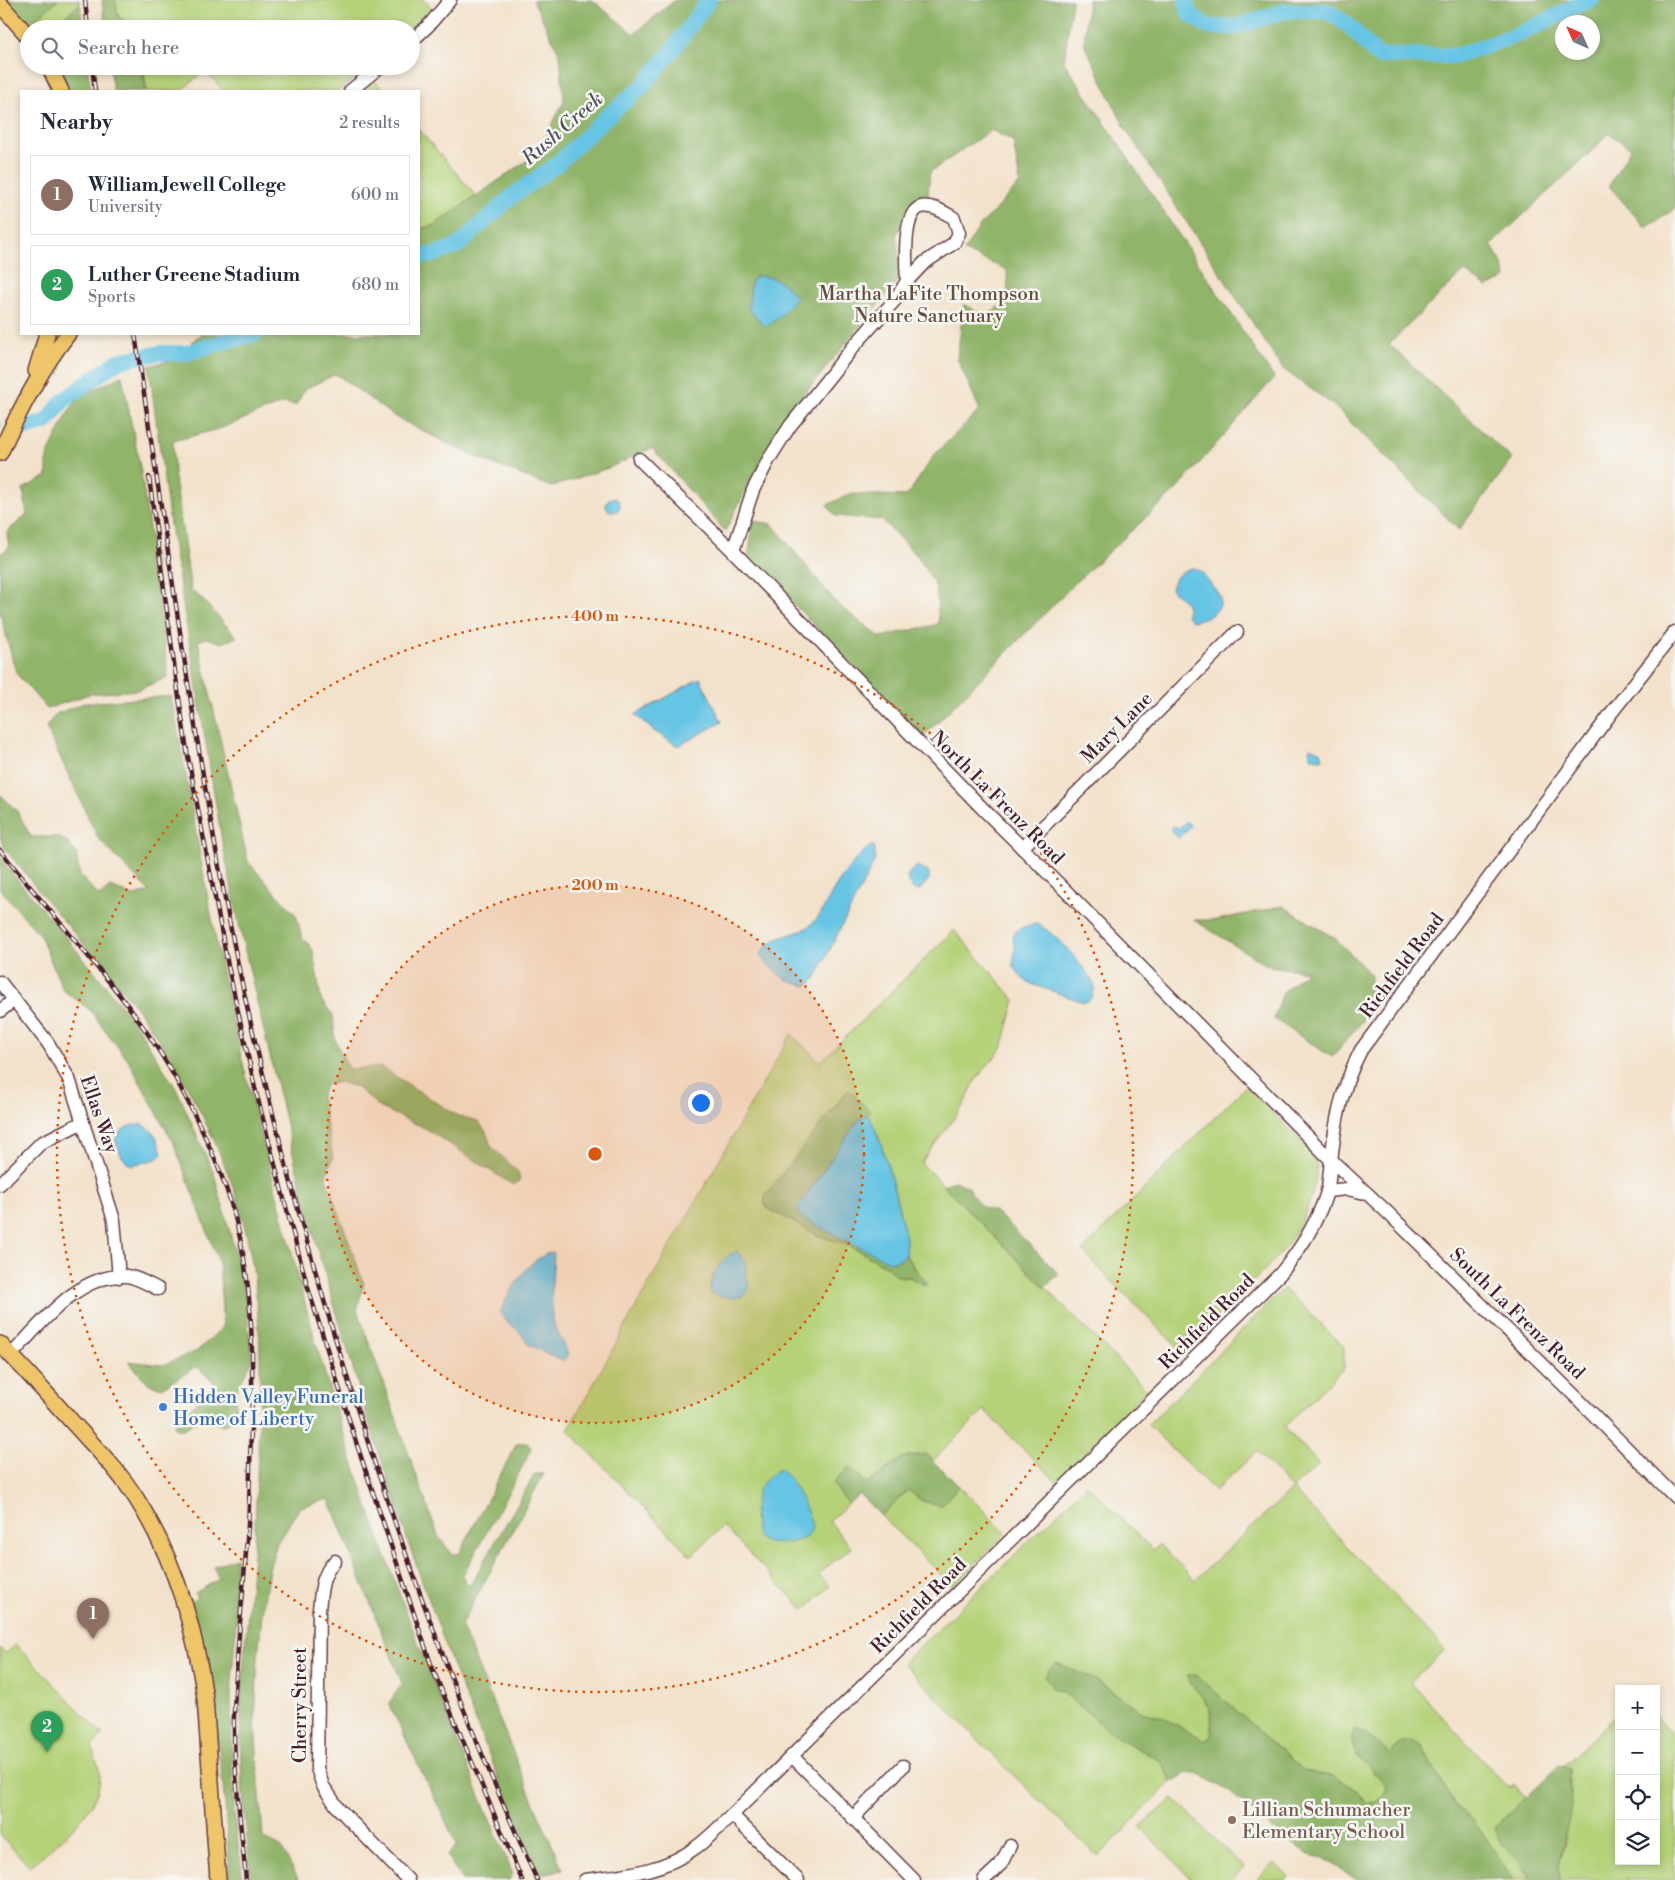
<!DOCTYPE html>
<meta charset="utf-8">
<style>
:root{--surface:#fff;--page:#f2f2f3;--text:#1f2937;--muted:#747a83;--line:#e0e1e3;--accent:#db2777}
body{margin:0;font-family:"Libre Bodoni",serif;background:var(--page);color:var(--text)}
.controls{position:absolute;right:15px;bottom:15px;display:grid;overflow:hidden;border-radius:0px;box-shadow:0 2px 8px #0003}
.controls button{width:45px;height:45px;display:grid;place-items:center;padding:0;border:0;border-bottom:1px solid var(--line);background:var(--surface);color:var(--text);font:25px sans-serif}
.compass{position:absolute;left:1555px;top:15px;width:45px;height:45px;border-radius:50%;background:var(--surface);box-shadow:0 2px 8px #0003;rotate:315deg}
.you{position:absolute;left:700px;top:1102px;width:18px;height:18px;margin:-12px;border:4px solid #fff;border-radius:50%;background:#1a73e8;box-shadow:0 0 0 8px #1a73e833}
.badge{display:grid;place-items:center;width:32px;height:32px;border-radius:50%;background:var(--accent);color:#fff;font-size:16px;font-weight:700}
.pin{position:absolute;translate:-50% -41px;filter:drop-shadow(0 1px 2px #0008)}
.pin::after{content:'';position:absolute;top:26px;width:18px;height:15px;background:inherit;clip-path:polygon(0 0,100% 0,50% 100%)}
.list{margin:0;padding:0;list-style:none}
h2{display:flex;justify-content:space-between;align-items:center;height:65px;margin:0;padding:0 20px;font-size:21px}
h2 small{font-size:16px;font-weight:400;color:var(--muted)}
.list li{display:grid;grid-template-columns:32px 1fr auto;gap:15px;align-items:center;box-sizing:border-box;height:80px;margin:0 10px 10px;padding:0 10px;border:1px solid var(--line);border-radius:0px}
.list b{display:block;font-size:19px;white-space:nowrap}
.list p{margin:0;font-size:16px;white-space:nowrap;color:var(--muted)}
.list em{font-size:16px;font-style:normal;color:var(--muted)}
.icon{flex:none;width:28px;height:28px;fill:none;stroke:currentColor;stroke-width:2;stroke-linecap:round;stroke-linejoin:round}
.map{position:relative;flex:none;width:1675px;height:1880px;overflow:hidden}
.search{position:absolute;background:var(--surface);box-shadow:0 2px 8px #0003;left:20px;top:20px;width:400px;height:55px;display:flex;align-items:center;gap:12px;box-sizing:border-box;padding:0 18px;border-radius:28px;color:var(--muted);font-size:19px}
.panel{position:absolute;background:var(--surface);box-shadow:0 2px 8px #0003;left:20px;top:90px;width:400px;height:245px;border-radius:0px}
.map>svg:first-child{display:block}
.green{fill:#b5d279;stroke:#807852;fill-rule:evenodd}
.forest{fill:#90b469;stroke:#6d6a4a;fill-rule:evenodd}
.water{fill:#66c4e4;stroke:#587288}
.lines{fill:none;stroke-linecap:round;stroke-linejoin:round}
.stream{stroke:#66c4e4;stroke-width:2.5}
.river{stroke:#66c4e4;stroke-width:16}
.minor-casing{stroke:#633c43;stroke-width:15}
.major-casing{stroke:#633c43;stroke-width:18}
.minor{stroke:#fff;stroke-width:12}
.major{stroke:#eec569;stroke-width:15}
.rail-casing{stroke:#4a1f2b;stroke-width:4.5}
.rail{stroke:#f6f6f2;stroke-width:2.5;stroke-dasharray:8;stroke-linecap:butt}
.ring{fill:none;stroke:#e0560e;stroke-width:2.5;stroke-dasharray:2.5 5}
.shop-dot{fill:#3f7fe0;stroke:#f6f6f2;stroke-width:2}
.education-dot{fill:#8d6e63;stroke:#f6f6f2;stroke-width:2}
.labels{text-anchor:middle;stroke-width:5;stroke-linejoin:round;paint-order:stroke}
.park-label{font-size:19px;fill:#654c3e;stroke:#f6f6f2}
.street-label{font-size:19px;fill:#4a1f2b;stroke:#f6f6f2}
.shop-label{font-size:19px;fill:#366cbe;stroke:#f6f6f2;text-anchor:start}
.education-label{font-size:19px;fill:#785e54;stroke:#f6f6f2;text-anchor:start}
.water-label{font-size:20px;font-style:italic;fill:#525162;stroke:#f6f6f2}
.centre{fill:#e0560e;stroke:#f6f6f2;stroke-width:2.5}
.ring-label{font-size:15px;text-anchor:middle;font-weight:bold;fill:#e0560e;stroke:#f6f6f2;stroke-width:5;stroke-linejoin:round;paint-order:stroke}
</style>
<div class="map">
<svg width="1675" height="1880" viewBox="0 0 1675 1880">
<rect width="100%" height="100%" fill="#f6f6f2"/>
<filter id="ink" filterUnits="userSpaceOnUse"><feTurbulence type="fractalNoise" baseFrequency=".02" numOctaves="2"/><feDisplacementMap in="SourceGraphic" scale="10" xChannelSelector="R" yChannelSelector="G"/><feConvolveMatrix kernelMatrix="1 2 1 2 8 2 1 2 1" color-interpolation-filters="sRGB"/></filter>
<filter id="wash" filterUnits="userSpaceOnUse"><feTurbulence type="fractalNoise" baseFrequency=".0096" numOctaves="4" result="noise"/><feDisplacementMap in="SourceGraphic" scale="20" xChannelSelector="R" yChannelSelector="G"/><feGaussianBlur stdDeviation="1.12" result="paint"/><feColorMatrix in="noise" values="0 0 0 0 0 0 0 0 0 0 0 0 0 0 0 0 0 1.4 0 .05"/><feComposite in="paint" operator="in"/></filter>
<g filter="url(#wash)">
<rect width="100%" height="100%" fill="#f3e2cb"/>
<!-- green -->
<g class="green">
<polygon points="58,0 79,0 80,4 50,29 31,29 28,25"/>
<polygon points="115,0 424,0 432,8 411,30 411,29 138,29 137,24 128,24 118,16"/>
<polygon points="143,66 369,66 338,91 224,91 204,71 181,91 147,91"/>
<polygon points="373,79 384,91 358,91"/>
<polygon points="419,130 476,196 433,226 419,229"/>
<path d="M954,930L1015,1000L1002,1048L975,1081L963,1106L921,1163L1147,1390L1057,1482L984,1410L933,1461L925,1454L902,1458L867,1484L849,1467L833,1484L848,1504L829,1521L851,1548L818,1574L830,1586L804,1610L723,1526L691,1556L568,1430L651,1280L791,1034L820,1062ZM848,1090L869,1111L867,1115C881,1128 900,1215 906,1238L905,1255L926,1284H922L910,1277H903L896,1275L889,1268L846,1244L819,1236L765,1207V1196Z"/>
<path d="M1246,1086L1312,1152C1319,1165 1317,1173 1314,1186C1307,1216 1296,1235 1276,1258L1184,1354L1082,1251Z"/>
<path d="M1284,1288L1344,1347V1368L1284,1427L1319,1464L1292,1488L1445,1650L1410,1682L1509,1788L1514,1784L1525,1798L1494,1828L1532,1880H1514L1474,1821L1455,1806L1422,1746L1402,1742L1390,1754L1365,1733L1371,1771L1382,1779L1387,1789L1379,1801L1368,1805L1358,1791L1334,1777L1304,1771L1196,1675L1191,1685C1211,1704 1211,1709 1212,1735L1205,1741L1162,1717L1144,1713L1096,1680L1053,1688L1063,1692L1117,1737L1161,1761L1171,1782L1098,1857L1002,1764L903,1663L1087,1485L1153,1550L1160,1545L1195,1580L1292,1489L1257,1451L1215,1491L1148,1425Z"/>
<polygon points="959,1486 1006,1533 953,1586 881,1516 908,1490 922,1501 942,1505"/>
<path d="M16,1645L103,1735L92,1746C94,1756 100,1767 100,1777C99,1814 55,1843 30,1867L0,1835V1648L6,1653Z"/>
<polygon points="1619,1712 1619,1861 1656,1861 1656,1717 1675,1737 1675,1880 1561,1880 1558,1870 1565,1841 1569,1769 1563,1766"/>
<polygon points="1173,1798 1245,1868 1231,1880 1193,1880 1140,1827"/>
<polygon points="1275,1863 1289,1876 1285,1880 1255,1880"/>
</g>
<!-- forest -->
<g class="forest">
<polygon points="5,0 58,0 28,25"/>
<polygon points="102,0 115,0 118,16 128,24 135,26 136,29 106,29"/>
<polygon points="533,0 592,0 634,34 675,0 1072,0 1064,62 1274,378 1177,489 1078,580 923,737 748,557 754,521 772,524 838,605 880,637 939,624 936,587 918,557 882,520 836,516 827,505 850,494 907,496 935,454 980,410 957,358 964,304 985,317 1008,300 1007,270 964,251 980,226 1020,183 1013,141 991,130 930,172 928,196 915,200 896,235 901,277 782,421 725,531 652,448 611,467 551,487 469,454 395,417 336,374 305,389 296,405 283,403 222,428 173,441 174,472 191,591 199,596 237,637 222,643 207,638 198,641 248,862 296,915 302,937 313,950 321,1000 333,1015 335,1040 349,1069 381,1067 458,1116 478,1121 486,1132 491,1146 518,1172 520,1181 513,1185 425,1128 381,1108 356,1087 339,1082 326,1085 321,1096 333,1157 326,1177 364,1284 357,1309 438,1536 452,1554 459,1554 517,1443 527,1443 532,1449 462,1577 469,1587 535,1474 544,1474 461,1625 530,1794 563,1870 538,1874 454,1669 408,1542 367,1415 320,1258 296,1166 242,938 222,841 169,518 149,366 178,359 196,338 205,334 419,334 419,229 433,226 538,153 564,101 560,55"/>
<path d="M1088,0H1675V209L1646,228L1609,186L1631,148L1608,133L1593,150L1491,245L1501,261L1506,278L1487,287L1464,271L1389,344L1512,459L1459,530L1332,404L1283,369L1125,128L1084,43ZM1562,22H1592V52H1562Z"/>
<polygon points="80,4 83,29 50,29"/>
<polygon points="58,66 87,66 91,91 70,91"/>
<polygon points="110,66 142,66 146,91 113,91"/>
<polygon points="122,376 141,472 157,583 168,677 138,690 89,694 47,709 16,673 0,612 0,554 9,548 7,532 27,514 23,489 47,476 47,456 70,409 82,395"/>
<path d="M171,696C189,787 203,879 222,970C238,1051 260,1130 281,1210C293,1256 304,1302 317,1347C369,1527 439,1702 513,1874L509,1880H462L447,1856L457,1845L389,1704L402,1683L329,1499L300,1507L277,1543L269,1569L262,1614L258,1657L255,1723L263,1838L281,1847L299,1880H251C246,1824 238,1767 241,1711C243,1654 250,1598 254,1542C256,1511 257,1479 258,1448C263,1351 262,1252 223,1161C196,1097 160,1034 115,981C86,945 53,911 25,873C17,863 6,852 1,840C0,830 0,806 0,794L17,811L31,837H58L66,841L76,853L80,876L99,896L110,887L134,896L150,892L98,838L46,727L56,714L84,703Z"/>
<polygon points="0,857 16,878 94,971 136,1025 177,1090 214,1174 244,1284 252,1361 235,1393 237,1418 224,1425 201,1418 184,1429 177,1429 173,1426 215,1383 196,1366 187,1373 161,1388 148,1383 128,1361 163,1365 197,1351 223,1327 219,1262 174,1144 129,1062 90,1010 63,990 40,935 0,889"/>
<polygon points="1283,906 1336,939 1371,975 1369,1013 1332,1057 1274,1019 1283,992 1307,971 1268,966 1194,920 1217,920"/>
<polygon points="848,1090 870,1111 867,1115 857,1122 798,1207 896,1261 905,1255 927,1284 922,1284 910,1277 903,1277 895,1275 889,1268 846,1244 819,1236 765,1207 765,1196"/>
<path d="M954,1181L969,1187C976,1203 979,1207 996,1212L1059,1274L1045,1287L943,1185Z"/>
<polygon points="925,1454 959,1486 942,1505 922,1501 908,1490 881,1516 859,1494 848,1504 833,1484 849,1467 867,1484 902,1458"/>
<polygon points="236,1558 237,1598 234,1603 237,1608 231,1697 232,1767 235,1821 243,1880 230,1880 225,1804 210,1676 191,1604 192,1601 197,1598 195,1593 219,1579 213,1566"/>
<path d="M1057,1663L1096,1680L1144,1713L1162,1717L1205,1741L1212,1735L1211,1711L1201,1695L1191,1685L1187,1675H1196L1304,1771L1334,1777L1358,1791L1368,1805L1379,1801L1387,1789C1376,1765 1345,1762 1354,1729L1365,1733L1390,1754C1402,1743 1405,1736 1421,1746L1455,1806L1474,1821L1514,1880H1357L1324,1858L1309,1855L1278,1833L1231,1793L1198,1773H1188L1171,1782L1161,1761L1117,1737L1063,1692L1053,1688L1045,1677L1049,1669Z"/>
<polygon points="1559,1765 1569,1769 1571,1807 1558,1870 1561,1880 1532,1880 1502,1843 1494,1828"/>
</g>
<!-- water -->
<g class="water">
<path d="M755,276C777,277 782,281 796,297L779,318L765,327L749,309L751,284Z"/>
<circle cx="613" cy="505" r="7"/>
<path d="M1193,568L1201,571L1220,596C1224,614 1204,618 1192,621L1187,616C1189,600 1180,599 1171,589C1173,578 1182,569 1193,568Z"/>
<polygon points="700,678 722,722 678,746 654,731 635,715"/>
<polygon points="1310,747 1321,752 1323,758 1320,759 1312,758 1309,751"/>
<polygon points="1186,821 1191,826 1179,838 1171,831 1171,828 1173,826 1179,828"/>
<path d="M873,845L875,848V860L815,979L807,986C787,984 772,971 760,956C767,936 792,937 808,927C821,918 827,901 835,888C843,875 859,852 873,845Z"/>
<polygon points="918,866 929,873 929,879 920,890 914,890 909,885 907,876 912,870"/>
<path d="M1036,924C1053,929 1089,971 1095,987C1093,994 1092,1002 1083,1002L1032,984L1023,979L1013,965L1015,950L1013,935C1019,927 1026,926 1036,924Z"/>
<path d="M867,1115C881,1128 900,1215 906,1238L905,1255L901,1259L890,1262L802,1218L798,1211V1207L857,1122Z"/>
<path d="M142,1124C155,1131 159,1140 162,1154L157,1159L132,1165L127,1163L121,1155L115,1140C122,1127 128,1125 142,1124Z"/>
<path d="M737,1251L745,1262L749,1289C745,1303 721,1297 711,1293C706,1280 724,1255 737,1251Z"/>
<path d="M551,1252L554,1253C553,1275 549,1301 554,1324C557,1335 566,1344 568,1356L562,1361L528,1344L520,1332L504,1319L501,1314C500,1304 523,1272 531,1264C537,1259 543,1255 551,1252Z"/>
<path d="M780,1469C791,1476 810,1513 812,1527C811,1531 809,1534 806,1537C797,1543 765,1548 758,1537C753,1529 754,1500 758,1491C763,1482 771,1473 780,1469Z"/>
</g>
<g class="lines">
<!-- stream -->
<polyline class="stream" points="0,424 1,425"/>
<!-- river -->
<g class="river">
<polyline points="1186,0 1189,14 1209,27 1236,27 1284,11 1327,11 1347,24 1378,56 1456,56 1520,34 1584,2 1592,0"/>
<polyline points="419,256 432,255 458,246 511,197 557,164 605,118 642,87 674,48 709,0"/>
<polyline points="22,429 46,422 63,401 118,361 160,353 187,353 226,341 255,334"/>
</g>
</g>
</g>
<g filter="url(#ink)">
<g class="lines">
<defs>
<g id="minor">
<polyline points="411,42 429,25 450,0"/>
<polyline points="350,91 381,66"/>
<polyline points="639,459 733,551 985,811 1075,900 1331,1160 1387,1212 1577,1398 1675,1497"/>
<path d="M733,551L753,490L769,459L790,426L854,346L895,300L907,281L924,263L954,243L959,233L954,218C945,213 932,204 921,207C902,212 906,266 907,281"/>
<polyline points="1022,848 1237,632"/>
<polyline points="0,982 48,1043 69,1079 114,1220 119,1277"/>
<polyline points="0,1011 14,1000"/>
<polyline points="0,1184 41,1143 83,1122"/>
<polyline points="1327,1191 1347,1189 1365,1193"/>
<path d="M11,1355C41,1324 78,1273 126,1276C137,1277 148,1284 158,1289"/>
<path d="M335,1561C321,1575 321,1592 319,1610L317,1768L323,1786L338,1808L408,1880"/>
<polyline points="792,1756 914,1880"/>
<polyline points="732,1815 798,1880"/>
<polyline points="853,1818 903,1766"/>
<path d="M585,1880C622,1875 664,1872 695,1848C708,1839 720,1826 732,1815L1280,1274C1302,1248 1318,1221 1328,1189C1333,1139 1337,1095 1361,1050L1612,712L1675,632"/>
<polyline points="984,1880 1001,1864 1010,1846"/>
</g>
<g id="major">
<polyline points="0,4 29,37"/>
<polyline points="49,66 61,91"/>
<polyline points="36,371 47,334"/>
<path d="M0,453C19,411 40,370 68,334"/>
<path d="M0,1344C26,1370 50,1398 75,1425C96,1448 119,1471 136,1498C175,1559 195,1628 205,1698L218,1880"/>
</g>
</defs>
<!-- minor casing -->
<use href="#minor" class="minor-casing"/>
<!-- major casing -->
<use href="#major" class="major-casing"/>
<!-- minor -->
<use href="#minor" class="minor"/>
<!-- major -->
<use href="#major" class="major"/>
<defs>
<g id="rail">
<polyline points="85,0 88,29"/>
<polyline points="92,66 95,91"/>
<path d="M135,334C151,437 166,541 182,645C203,777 224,910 255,1041C307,1260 374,1477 455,1687C480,1752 508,1816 537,1880"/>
<polyline points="149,477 175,671 188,757 213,887 228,966 255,1088 290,1222 308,1288 357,1445 433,1670 522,1880"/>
<path d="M0,850C64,932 139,1004 186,1098C203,1131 219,1165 230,1200C253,1273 254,1350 251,1426C250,1459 250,1492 248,1525C244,1588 236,1651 234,1714C233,1769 241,1825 246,1880"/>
</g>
</defs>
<!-- rail casing -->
<use href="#rail" class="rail-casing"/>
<!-- rail -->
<use href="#rail" class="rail"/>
</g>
</g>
<!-- distance rings -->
<circle cx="595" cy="1154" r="269" fill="#e0560e" fill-opacity=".12"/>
<g class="ring">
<circle cx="595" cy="1154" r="269"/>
<circle cx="595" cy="1154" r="538"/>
</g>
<!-- markers -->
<circle class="shop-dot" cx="163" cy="1407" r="5"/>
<circle class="education-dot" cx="1232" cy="1820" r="5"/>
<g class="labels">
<!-- park labels -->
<g class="park-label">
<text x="929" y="300">Martha LaFite Thompson<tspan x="929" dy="22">Nature Sanctuary</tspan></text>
</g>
<!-- street labels -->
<g class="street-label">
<text transform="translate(1116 727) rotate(-45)" y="7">Mary Lane</text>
<text transform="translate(998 797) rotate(45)" y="7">North La Frenz Road</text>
<text transform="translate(1401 965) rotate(-53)" y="7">Richfield Road</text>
<text transform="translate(100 1114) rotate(71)" y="7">Ellas Way</text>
<text transform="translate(1518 1313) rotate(44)" y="7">South La Frenz Road</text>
<text transform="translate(1206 1321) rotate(-45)" y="7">Richfield Road</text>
<text transform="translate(918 1605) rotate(-45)" y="7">Richfield Road</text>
<text transform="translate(299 1705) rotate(-90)" y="7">Cherry Street</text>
</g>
<!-- shop labels -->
<g class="shop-label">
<text x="173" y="1403">Hidden Valley Funeral<tspan x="173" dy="22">Home of Liberty</tspan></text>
</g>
<!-- education labels -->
<g class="education-label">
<text x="1242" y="1816">Lillian Schumacher<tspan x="1242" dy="22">Elementary School</tspan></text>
</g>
<!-- water labels -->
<g class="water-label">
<text transform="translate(562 128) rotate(-41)" y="7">Rush Creek</text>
</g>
</g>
<circle cx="595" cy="1154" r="8" class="centre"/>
<g class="ring-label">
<text x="595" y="621">400 m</text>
<text x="595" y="890">200 m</text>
</g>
</svg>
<div class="controls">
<button>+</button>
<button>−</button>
<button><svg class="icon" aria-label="locate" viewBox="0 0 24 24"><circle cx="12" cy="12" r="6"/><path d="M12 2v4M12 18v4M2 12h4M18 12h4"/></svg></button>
<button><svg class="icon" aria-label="layers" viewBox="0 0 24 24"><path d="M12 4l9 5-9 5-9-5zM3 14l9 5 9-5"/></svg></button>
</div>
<svg class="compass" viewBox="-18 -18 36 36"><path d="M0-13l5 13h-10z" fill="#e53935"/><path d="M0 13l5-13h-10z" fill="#747a83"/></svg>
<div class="you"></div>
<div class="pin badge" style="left:93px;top:1639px;background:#8d6e63">1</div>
<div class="pin badge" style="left:47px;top:1752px;background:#2e9e5b">2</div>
<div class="search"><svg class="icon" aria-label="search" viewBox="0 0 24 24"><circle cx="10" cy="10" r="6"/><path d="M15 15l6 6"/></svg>Search here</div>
<section class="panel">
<h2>Nearby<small>2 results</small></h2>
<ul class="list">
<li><span class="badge" style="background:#8d6e63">1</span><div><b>William Jewell College</b><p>University</p></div><em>600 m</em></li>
<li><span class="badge" style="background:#2e9e5b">2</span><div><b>Luther Greene Stadium</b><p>Sports</p></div><em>680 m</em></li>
</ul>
</section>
</div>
